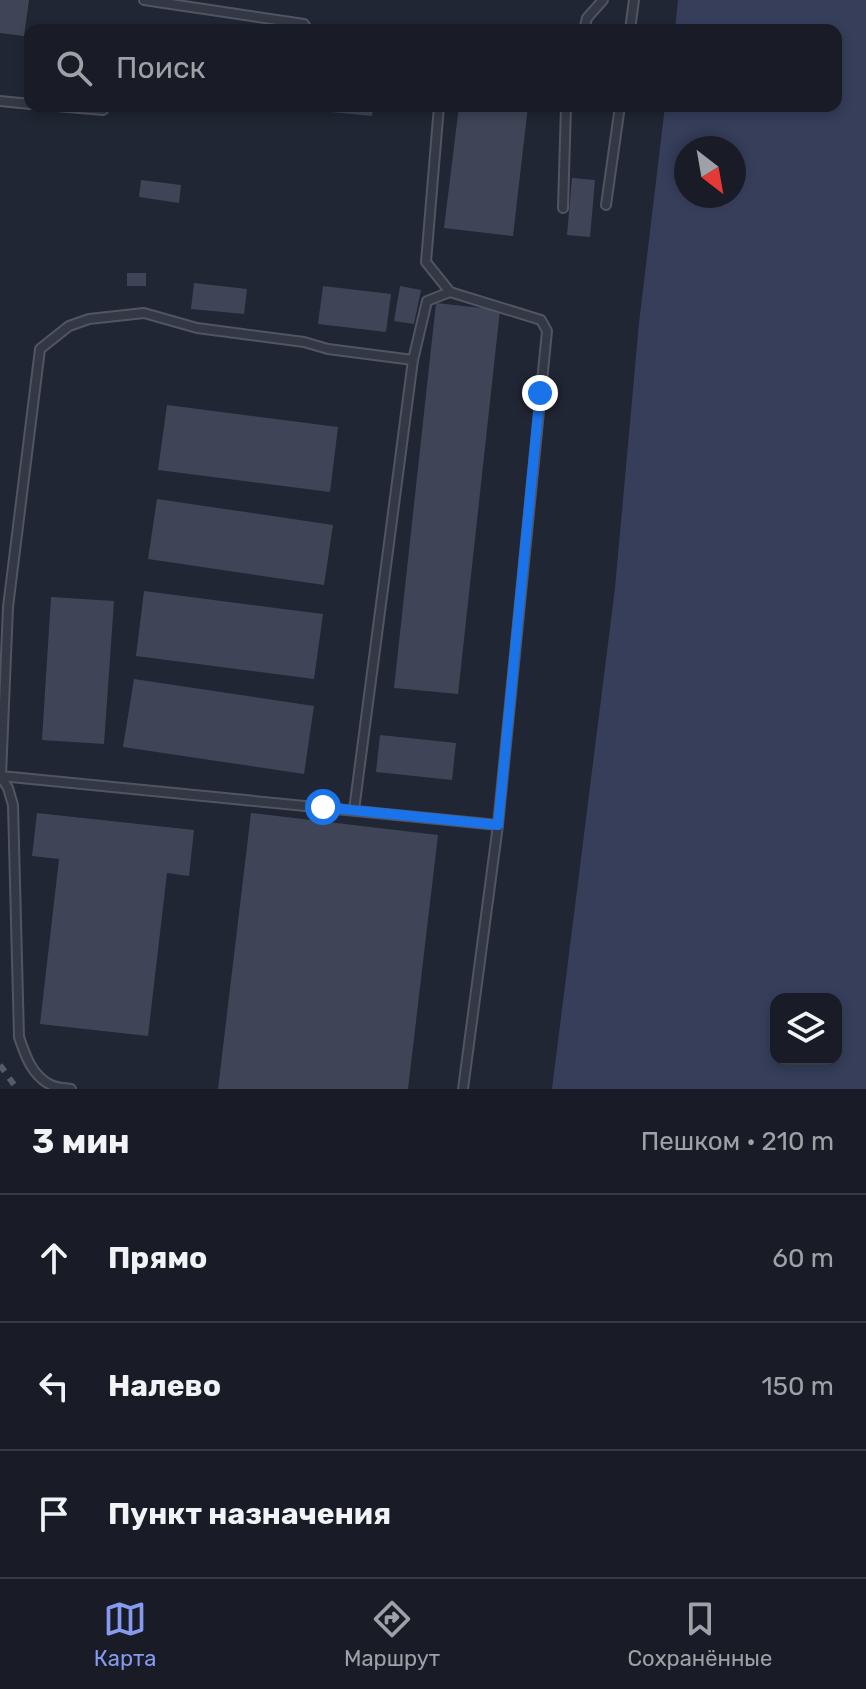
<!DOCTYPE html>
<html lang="ru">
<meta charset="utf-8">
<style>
:root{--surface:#191c27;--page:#262933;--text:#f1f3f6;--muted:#9fa1a7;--line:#373a44;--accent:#869bef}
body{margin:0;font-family:Rubik,sans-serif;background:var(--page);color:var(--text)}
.controls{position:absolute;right:24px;bottom:24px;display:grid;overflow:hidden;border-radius:16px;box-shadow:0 4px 12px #0003}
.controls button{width:72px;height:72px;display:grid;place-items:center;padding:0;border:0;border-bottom:2px solid var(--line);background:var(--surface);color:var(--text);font:40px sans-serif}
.compass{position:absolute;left:674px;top:136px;width:72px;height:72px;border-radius:50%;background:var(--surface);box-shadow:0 4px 12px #0003;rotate:149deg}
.stop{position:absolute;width:24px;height:24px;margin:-18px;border:6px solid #1a73e8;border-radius:50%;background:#fff}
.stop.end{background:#1a73e8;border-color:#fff;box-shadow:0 2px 8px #0008}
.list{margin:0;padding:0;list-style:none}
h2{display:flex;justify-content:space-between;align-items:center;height:104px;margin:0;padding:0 32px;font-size:34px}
h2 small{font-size:26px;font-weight:400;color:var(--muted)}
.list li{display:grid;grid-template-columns:52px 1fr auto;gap:24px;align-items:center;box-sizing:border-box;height:128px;padding:0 32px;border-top:2px solid var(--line)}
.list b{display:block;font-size:30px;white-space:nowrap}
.list em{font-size:26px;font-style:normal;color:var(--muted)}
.icon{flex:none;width:44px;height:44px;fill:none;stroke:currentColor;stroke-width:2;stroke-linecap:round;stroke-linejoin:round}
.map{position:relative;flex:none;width:866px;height:1089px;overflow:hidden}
.search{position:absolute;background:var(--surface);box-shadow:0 4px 12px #0003;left:24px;right:24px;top:24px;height:88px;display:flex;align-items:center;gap:20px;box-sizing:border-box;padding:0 28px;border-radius:16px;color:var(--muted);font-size:30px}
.sheet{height:488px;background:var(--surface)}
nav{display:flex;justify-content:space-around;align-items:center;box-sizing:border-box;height:112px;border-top:2px solid var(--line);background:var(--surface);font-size:22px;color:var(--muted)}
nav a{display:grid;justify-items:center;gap:4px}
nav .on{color:var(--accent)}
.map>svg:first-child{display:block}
.water{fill:#363e5a;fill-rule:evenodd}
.building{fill:#3f4557}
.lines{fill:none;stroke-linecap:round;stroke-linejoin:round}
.service-casing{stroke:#515563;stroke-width:12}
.service{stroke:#343845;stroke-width:8}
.rail{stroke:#565b6c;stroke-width:6;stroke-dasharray:8 8;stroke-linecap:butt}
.route{stroke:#1a73e8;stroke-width:10}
</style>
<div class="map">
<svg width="866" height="1089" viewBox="0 0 866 1089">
<rect width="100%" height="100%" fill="#212634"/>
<!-- water -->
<path class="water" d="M678,0H866V1089H552L615,588L639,323L665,106H836V30H675ZM686,148H734V196H686ZM776,999H836V1059H776Z"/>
<!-- building -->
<g class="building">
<polygon points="0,0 29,0 24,36 0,33"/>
<polygon points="290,106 373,106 372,116 290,108"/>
<polygon points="459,106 528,106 513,236 444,228"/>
<polygon points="572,178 595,180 590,237 567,235"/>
<polygon points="141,180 181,185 179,203 139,197"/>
<rect x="127" y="273" width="19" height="13"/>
<polygon points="194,283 247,289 244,314 191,309"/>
<polygon points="323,286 391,294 386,332 318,324"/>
<polygon points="400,286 421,290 414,324 394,321"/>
<polygon points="436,303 500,310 458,694 394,688"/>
<polygon points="167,405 338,427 330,492 158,470"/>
<polygon points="157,499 333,525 324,585 148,559"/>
<polygon points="144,591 323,614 314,679 136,656"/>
<polygon points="51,597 114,601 104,744 42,740"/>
<polygon points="134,679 314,706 304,774 123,747"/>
<polygon points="380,735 456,743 452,780 376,772"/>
<polygon points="37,813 194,830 189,876 167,873 148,1036 40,1024 59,859 32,856"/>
<polygon points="251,813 438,835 408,1089 218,1089"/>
</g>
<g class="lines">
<defs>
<g id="service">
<polyline points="144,0 304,24 308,30"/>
<polyline points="584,30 587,18 603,0"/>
<polyline points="630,30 634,0"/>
<polyline points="0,101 30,104"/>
<polyline points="57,106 103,110"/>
<polyline points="439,106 426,262 450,292 541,320 547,331 498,825 463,1089"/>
<polyline points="606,205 620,106"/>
<polyline points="563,208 566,106"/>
<polyline points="413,360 328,349 304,342 197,328 144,313 89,319 69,326 40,349 8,607 1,776 498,825"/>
<path d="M0,775L8,788L13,805L19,1037C25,1055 32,1076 51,1085C57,1088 65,1088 71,1089"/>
<polyline points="354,810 413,360 427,301 450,292"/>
</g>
</defs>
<!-- service casing -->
<use href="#service" class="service-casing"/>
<!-- service -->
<use href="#service" class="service"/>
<!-- rail -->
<polyline class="rail" points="0,1065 17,1089"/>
</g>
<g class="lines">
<!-- route -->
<polyline class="route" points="323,807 498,825 540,393"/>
</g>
</svg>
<div class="controls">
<button><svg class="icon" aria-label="layers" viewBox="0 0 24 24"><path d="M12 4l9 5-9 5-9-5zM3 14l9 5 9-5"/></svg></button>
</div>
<svg class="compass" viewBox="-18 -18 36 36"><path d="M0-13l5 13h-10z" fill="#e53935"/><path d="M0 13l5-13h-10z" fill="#9fa1a7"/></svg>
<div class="stop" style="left:323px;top:807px"></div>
<div class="stop end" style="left:540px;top:393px"></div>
<div class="search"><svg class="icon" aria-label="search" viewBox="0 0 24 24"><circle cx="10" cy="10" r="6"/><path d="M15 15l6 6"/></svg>Поиск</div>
</div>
<section class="sheet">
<h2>3 мин<small>Пешком · 210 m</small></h2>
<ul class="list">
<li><svg class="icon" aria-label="ahead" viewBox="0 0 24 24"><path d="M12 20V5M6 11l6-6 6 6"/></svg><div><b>Прямо</b></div><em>60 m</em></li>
<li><svg class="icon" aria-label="left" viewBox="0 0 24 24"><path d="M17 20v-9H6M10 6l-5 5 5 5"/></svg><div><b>Налево</b></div><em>150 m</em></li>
<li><svg class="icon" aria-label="arrive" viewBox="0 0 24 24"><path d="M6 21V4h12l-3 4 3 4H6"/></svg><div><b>Пункт назначения</b></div></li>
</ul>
</section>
<nav>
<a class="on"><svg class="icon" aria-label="map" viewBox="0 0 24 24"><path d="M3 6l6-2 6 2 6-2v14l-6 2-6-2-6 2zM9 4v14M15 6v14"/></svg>Карта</a>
<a><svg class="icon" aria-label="directions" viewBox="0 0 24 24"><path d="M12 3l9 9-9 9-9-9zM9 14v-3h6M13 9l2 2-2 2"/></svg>Маршрут</a>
<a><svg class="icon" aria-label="saved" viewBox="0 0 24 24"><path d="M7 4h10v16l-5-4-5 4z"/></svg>Сохранённые</a>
</nav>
